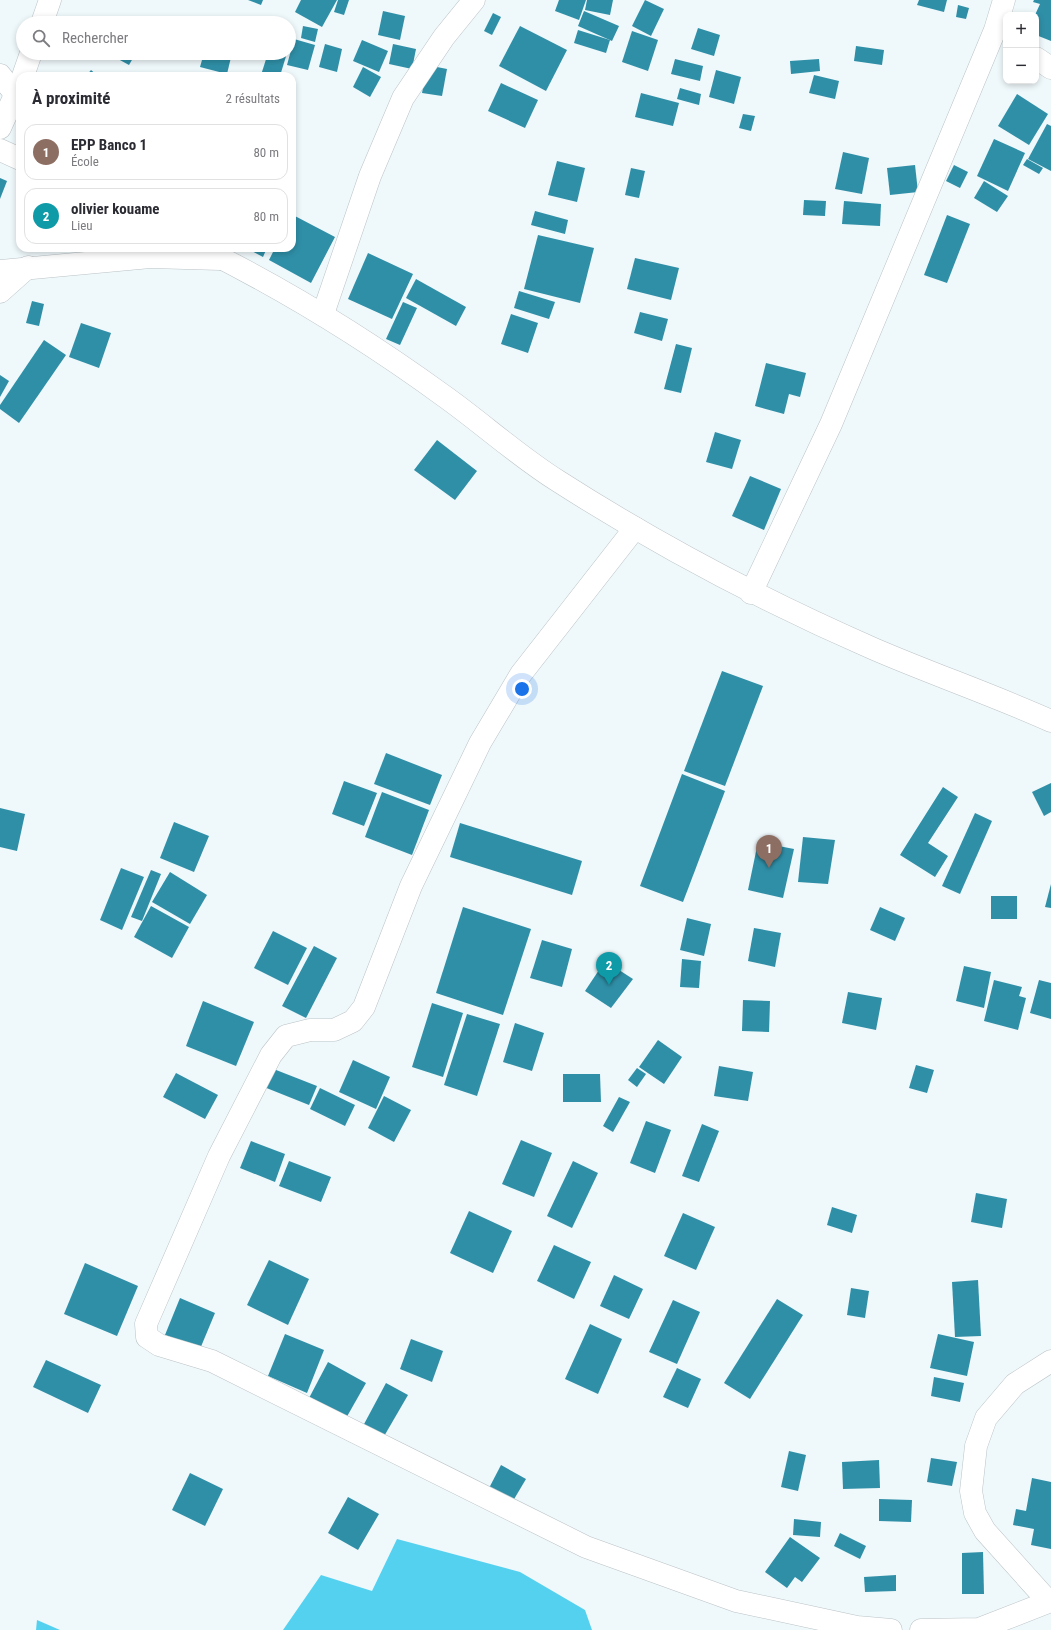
<!DOCTYPE html>
<html lang="fr">
<meta charset="utf-8">
<style>
:root{--surface:#fff;--page:#f7f7f7;--text:#2b2b33;--muted:#7c7c81;--line:#e1e1e2;--accent:#3a7c8d}
body{margin:0;font-family:"Roboto Condensed",sans-serif;background:var(--page);color:var(--text)}
.controls{position:absolute;right:12px;top:12px;display:grid;overflow:hidden;border-radius:8px;box-shadow:0 2px 6px #0003}
.controls button{width:36px;height:36px;display:grid;place-items:center;padding:0;border:0;border-bottom:1px solid var(--line);background:var(--surface);color:var(--text);font:20px sans-serif}
.you{position:absolute;left:522px;top:689px;width:14px;height:14px;margin:-10px;border:3px solid #fff;border-radius:50%;background:#1a73e8;box-shadow:0 0 0 6px #1a73e833}
.badge{display:grid;place-items:center;width:26px;height:26px;border-radius:50%;background:var(--accent);color:#fff;font-size:13px;font-weight:700}
.pin{position:absolute;translate:-50% -33px;filter:drop-shadow(0 1px 2px #0008)}
.pin::after{content:'';position:absolute;top:21px;width:14px;height:12px;background:inherit;clip-path:polygon(0 0,100% 0,50% 100%)}
.list{margin:0;padding:0;list-style:none}
h2{display:flex;justify-content:space-between;align-items:center;height:52px;margin:0;padding:0 16px;font-size:17px}
h2 small{font-size:13px;font-weight:400;color:var(--muted)}
.list li{display:grid;grid-template-columns:26px 1fr auto;gap:12px;align-items:center;box-sizing:border-box;height:56px;margin:0 8px 8px;padding:0 8px;border:1px solid var(--line);border-radius:12px}
.list b{display:block;font-size:15px;white-space:nowrap}
.list p{margin:0;font-size:13px;white-space:nowrap;color:var(--muted)}
.list em{font-size:13px;font-style:normal;color:var(--muted)}
.icon{flex:none;width:22px;height:22px;fill:none;stroke:currentColor;stroke-width:2;stroke-linecap:round;stroke-linejoin:round}
.map{position:relative;flex:none;width:1051px;height:1630px;overflow:hidden}
.search{position:absolute;background:var(--surface);box-shadow:0 2px 6px #0003;left:16px;top:16px;width:280px;height:44px;display:flex;align-items:center;gap:10px;box-sizing:border-box;padding:0 14px;border-radius:22px;color:var(--muted);font-size:15px}
.panel{position:absolute;background:var(--surface);box-shadow:0 2px 6px #0003;left:16px;top:72px;width:280px;height:180px;border-radius:12px}
.map>svg:first-child{display:block}
.forest{fill:#55d1f0}
.building{fill:#2f8fa7}
.lines{fill:none;stroke-linecap:round;stroke-linejoin:round}
.minor-casing{stroke:#bbc3c6;stroke-width:23}
.minor{stroke:#fff;stroke-width:22}
</style>
<div class="map">
<svg width="1051" height="1630" viewBox="0 0 1051 1630">
<rect width="100%" height="100%" fill="#eff8fb"/>
<!-- forest -->
<g class="forest">
<polygon points="397,1539 520,1572 585,1610 592,1630 283,1630 321,1575 372,1591"/>
<polygon points="37,1620 60,1630 36,1630"/>
</g>
<!-- building -->
<g class="building">
<polygon points="248,0 263,0 261,5"/>
<polygon points="301,0 337,0 322,27 295,12"/>
<polygon points="338,0 349,0 344,15 334,12"/>
<polygon points="559,0 586,0 579,20 555,11"/>
<polygon points="587,0 613,0 610,15 585,10"/>
<polygon points="645,0 664,9 651,36 632,26"/>
<polygon points="919,0 947,0 944,12 917,5"/>
<polygon points="1034,0 1051,0 1051,41 1036,35 1035,15 1040,4 1033,2"/>
<polygon points="958,5 969,8 966,19 956,17"/>
<polygon points="383,11 405,16 400,40 378,35"/>
<polygon points="584,11 619,26 612,41 578,26"/>
<polygon points="493,13 501,17 492,35 484,31"/>
<polygon points="115,17 125,23 112,23"/>
<polygon points="303,26 318,29 315,42 301,38"/>
<polygon points="520,26 567,50 546,91 499,66"/>
<polygon points="698,28 720,35 714,56 691,49"/>
<polygon points="578,30 610,40 606,53 574,43"/>
<polygon points="632,31 658,40 648,71 622,62"/>
<polygon points="294,39 315,45 308,70 287,65"/>
<polygon points="362,40 388,51 379,72 353,61"/>
<polygon points="325,44 342,49 337,72 319,67"/>
<polygon points="393,44 416,49 412,69 389,64"/>
<polygon points="856,46 884,50 882,65 854,61"/>
<polygon points="107,53 136,53 129,65"/>
<polygon points="204,53 232,53 227,74 200,67"/>
<polygon points="268,53 287,53 280,76 261,75"/>
<polygon points="675,59 703,66 700,81 671,74"/>
<polygon points="819,59 820,71 791,74 790,61"/>
<polygon points="427,65 447,69 442,96 422,93"/>
<polygon points="363,67 381,77 370,97 353,87"/>
<polygon points="91,70 98,76 86,76"/>
<polygon points="716,70 741,77 734,104 709,97"/>
<polygon points="814,75 839,81 835,99 809,93"/>
<polygon points="501,83 538,100 525,128 488,111"/>
<polygon points="680,88 701,94 699,105 677,99"/>
<polygon points="641,93 679,103 673,126 635,117"/>
<polygon points="1017,94 1048,114 1029,145 998,126"/>
<polygon points="743,114 755,116 751,131 739,128"/>
<polygon points="1047,124 1051,126 1051,171 1028,159"/>
<polygon points="994,139 1025,153 1008,191 977,176"/>
<polygon points="843,152 869,158 862,194 835,189"/>
<polygon points="1027,159 1043,168 1039,174 1023,165"/>
<polygon points="557,161 585,168 577,202 548,195"/>
<polygon points="915,165 918,192 890,195 887,168"/>
<polygon points="954,165 968,172 960,188 946,181"/>
<polygon points="631,168 645,171 639,198 625,195"/>
<polygon points="0,178 7,181 0,199"/>
<polygon points="984,181 1008,196 997,212 974,198"/>
<polygon points="804,200 826,201 825,216 803,215"/>
<polygon points="844,201 881,204 880,226 842,224"/>
<polygon points="535,211 568,220 565,234 531,225"/>
<polygon points="293,215 335,237 311,283 269,260 275,248 292,248"/>
<polygon points="947,215 970,224 947,283 924,275"/>
<polygon points="538,235 594,248 580,303 524,289"/>
<polygon points="246,248 267,248 263,257"/>
<polygon points="368,253 413,274 392,319 348,299"/>
<polygon points="635,258 679,268 671,300 627,289"/>
<polygon points="416,279 466,307 456,326 406,298"/>
<polygon points="519,291 555,302 549,319 514,308"/>
<polygon points="32,301 44,304 39,326 26,323"/>
<polygon points="403,302 417,308 400,345 386,339"/>
<polygon points="640,312 668,319 662,341 634,333"/>
<polygon points="511,314 538,323 528,353 501,344"/>
<polygon points="81,323 111,333 99,368 69,357"/>
<polygon points="44,340 66,355 19,423 0,409 0,405"/>
<polygon points="676,344 692,348 681,393 664,389"/>
<polygon points="766,363 806,373 800,397 789,394 784,414 755,406"/>
<polygon points="0,375 9,381 0,397"/>
<polygon points="715,432 741,440 732,469 706,462"/>
<polygon points="437,440 477,471 455,500 414,470"/>
<polygon points="750,476 781,489 764,530 732,516"/>
<polygon points="722,671 763,686 725,786 684,771"/>
<polygon points="386,753 442,775 430,805 374,784"/>
<polygon points="682,774 725,791 683,902 640,886"/>
<polygon points="344,781 377,793 364,826 332,814"/>
<polygon points="1051,783 1051,812 1044,816 1032,792"/>
<polygon points="943,787 958,797 928,843 948,856 935,877 900,855"/>
<polygon points="382,792 429,810 412,855 365,837"/>
<polygon points="0,808 25,814 17,851 0,847"/>
<polygon points="975,813 992,821 960,894 942,886"/>
<polygon points="174,822 209,836 194,872 160,858"/>
<polygon points="460,823 582,861 572,895 450,857"/>
<polygon points="803,837 835,840 828,884 798,882"/>
<polygon points="758,842 794,849 783,898 748,890"/>
<polygon points="121,868 144,877 122,930 100,920"/>
<polygon points="151,870 161,874 142,921 131,917"/>
<polygon points="170,872 207,895 190,924 152,902"/>
<polygon points="1051,884 1051,908 1045,907"/>
<rect x="991" y="896" width="26" height="23"/>
<polygon points="151,906 189,927 172,958 134,937"/>
<polygon points="463,907 531,929 503,1015 436,993"/>
<polygon points="880,907 905,918 895,941 870,930"/>
<polygon points="687,918 711,924 704,956 680,950"/>
<polygon points="754,928 781,933 775,967 748,961"/>
<polygon points="273,931 307,948 288,985 254,968"/>
<polygon points="542,940 572,949 562,987 530,978"/>
<polygon points="314,946 337,958 306,1018 282,1006"/>
<polygon points="682,959 701,961 699,988 680,987"/>
<polygon points="605,961 633,979 611,1008 585,991"/>
<polygon points="964,966 991,972 984,1008 956,1001"/>
<polygon points="994,980 1022,987 1019,996 1026,998 1018,1030 984,1021"/>
<polygon points="1039,980 1051,983 1051,1019 1030,1013"/>
<polygon points="848,992 882,998 876,1030 842,1023"/>
<polygon points="743,1000 770,1001 769,1032 742,1031"/>
<polygon points="203,1001 254,1022 236,1066 186,1046"/>
<polygon points="432,1003 463,1013 443,1077 412,1067"/>
<polygon points="467,1014 500,1024 477,1096 444,1085"/>
<polygon points="515,1023 544,1033 532,1071 503,1062"/>
<polygon points="658,1040 682,1057 664,1084 639,1067"/>
<polygon points="353,1060 390,1077 376,1109 339,1092"/>
<polygon points="916,1065 934,1070 927,1093 909,1088"/>
<polygon points="719,1066 753,1072 748,1101 714,1096"/>
<polygon points="271,1068 317,1086 309,1105 264,1087"/>
<polygon points="637,1068 646,1074 637,1087 628,1080"/>
<polygon points="176,1073 218,1095 205,1119 163,1097"/>
<polygon points="563,1074 600,1074 601,1102 563,1102"/>
<polygon points="320,1088 355,1105 345,1126 310,1109"/>
<polygon points="384,1096 411,1110 394,1142 368,1128"/>
<polygon points="619,1097 630,1102 613,1132 603,1126"/>
<polygon points="646,1121 671,1130 655,1173 630,1163"/>
<polygon points="702,1124 719,1131 699,1182 682,1176"/>
<polygon points="521,1140 552,1153 534,1197 502,1184"/>
<polygon points="251,1141 285,1154 275,1182 240,1168"/>
<polygon points="289,1161 331,1177 321,1202 279,1186"/>
<polygon points="573,1161 598,1173 572,1228 547,1216"/>
<polygon points="976,1193 1007,1199 1002,1228 971,1222"/>
<polygon points="832,1207 857,1215 852,1233 827,1225"/>
<polygon points="469,1211 512,1231 493,1273 450,1253"/>
<polygon points="683,1213 715,1227 696,1270 664,1256"/>
<polygon points="554,1245 591,1262 574,1299 537,1281"/>
<polygon points="269,1260 309,1279 288,1325 247,1305"/>
<polygon points="85,1263 138,1286 117,1336 64,1314"/>
<polygon points="614,1275 643,1289 629,1319 600,1306"/>
<polygon points="978,1280 981,1336 955,1337 952,1282"/>
<polygon points="851,1288 869,1291 865,1318 847,1315"/>
<polygon points="180,1298 215,1313 200,1349 165,1335"/>
<polygon points="777,1299 803,1315 750,1399 724,1383"/>
<polygon points="673,1300 700,1312 677,1364 649,1352"/>
<polygon points="590,1324 622,1339 598,1394 565,1379"/>
<polygon points="285,1334 324,1350 307,1393 268,1376"/>
<polygon points="938,1334 974,1342 967,1376 930,1368"/>
<polygon points="411,1339 443,1351 432,1382 400,1369"/>
<polygon points="46,1360 101,1385 88,1413 33,1387"/>
<polygon points="328,1362 366,1383 345,1420 308,1400"/>
<polygon points="677,1368 701,1379 688,1408 663,1397"/>
<polygon points="934,1377 964,1383 960,1402 931,1396"/>
<polygon points="386,1383 408,1395 383,1438 363,1426"/>
<polygon points="789,1451 806,1455 798,1491 781,1487"/>
<polygon points="931,1458 957,1462 952,1486 927,1482"/>
<polygon points="879,1460 880,1488 843,1489 842,1462"/>
<polygon points="501,1465 526,1479 510,1506 487,1492"/>
<polygon points="190,1473 223,1489 205,1526 172,1510"/>
<polygon points="1032,1478 1051,1482 1051,1549 1031,1545 1034,1529 1013,1525 1016,1509 1026,1511"/>
<polygon points="348,1497 379,1514 358,1550 328,1533"/>
<polygon points="879,1499 912,1500 911,1522 879,1521"/>
<polygon points="794,1519 821,1522 820,1537 793,1535"/>
<polygon points="840,1533 866,1546 860,1559 834,1546"/>
<polygon points="790,1537 820,1558 802,1582 795,1577 787,1588 765,1572"/>
<polygon points="983,1552 984,1594 962,1594 962,1553"/>
<polygon points="896,1575 896,1591 865,1592 864,1577"/>
</g>
<g class="lines">
<defs>
<g id="minor">
<polyline points="42,23 50,0"/>
<polyline points="1036,58 1051,68"/>
<polyline points="0,75 16,95"/>
<polyline points="23,76 31,53"/>
<polyline points="0,128 20,84"/>
<polyline points="0,150 20,159"/>
<path d="M201,248C286,290 367,340 444,396C482,423 518,456 558,481C658,545 764,601 874,649C932,674 993,695 1051,721"/>
<polyline points="0,271 150,257 220,259"/>
<polyline points="0,292 28,267"/>
<polyline points="323,314 370,176 403,98 444,37 474,0"/>
<polyline points="635,528 521,674 480,743 411,886 364,1007 353,1021 334,1030 310,1030 286,1036 271,1055 219,1156 146,1324 147,1337 159,1345 212,1361 586,1547 736,1601 857,1627 891,1630"/>
<polyline points="751,593 831,424 995,30 1004,0"/>
<polyline points="1048,1601 985,1531 975,1513 971,1491 976,1446 986,1418 1015,1384 1051,1361"/>
<polyline points="921,1630 979,1629 1051,1601"/>
</g>
</defs>
<!-- minor casing -->
<use href="#minor" class="minor-casing"/>
<!-- minor -->
<use href="#minor" class="minor"/>
</g>
</svg>
<div class="controls">
<button>+</button>
<button>−</button>
</div>
<div class="you"></div>
<div class="pin badge" style="left:769px;top:868px;background:#8d6e63">1</div>
<div class="pin badge" style="left:609px;top:985px;background:#0f9aa8">2</div>
<div class="search"><svg class="icon" aria-label="search" viewBox="0 0 24 24"><circle cx="10" cy="10" r="6"/><path d="M15 15l6 6"/></svg>Rechercher</div>
<section class="panel">
<h2>À proximité<small>2 résultats</small></h2>
<ul class="list">
<li><span class="badge" style="background:#8d6e63">1</span><div><b>EPP Banco 1</b><p>École</p></div><em>80 m</em></li>
<li><span class="badge" style="background:#0f9aa8">2</span><div><b>olivier kouame</b><p>Lieu</p></div><em>80 m</em></li>
</ul>
</section>
</div>
